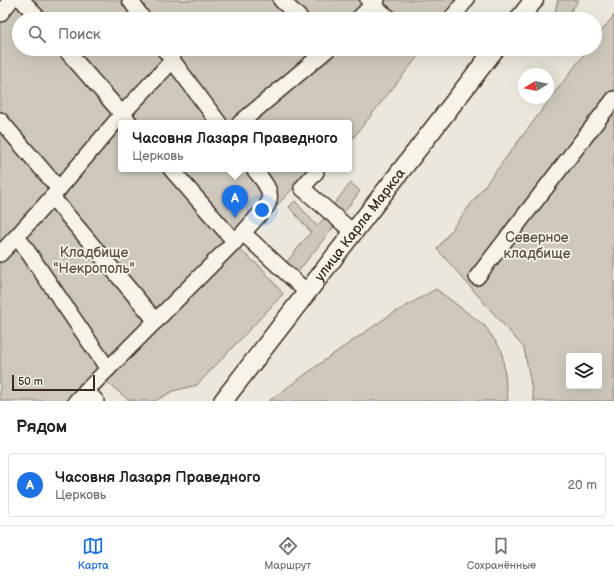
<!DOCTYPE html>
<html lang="ru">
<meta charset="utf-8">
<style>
:root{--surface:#fff;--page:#f2f2f2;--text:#222;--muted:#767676;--line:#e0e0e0;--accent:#1a73e8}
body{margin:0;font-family:"Balsamiq Sans",sans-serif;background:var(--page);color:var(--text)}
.controls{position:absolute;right:12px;bottom:12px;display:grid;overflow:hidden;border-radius:4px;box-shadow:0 4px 16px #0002}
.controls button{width:36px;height:36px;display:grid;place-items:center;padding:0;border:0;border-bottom:1px solid var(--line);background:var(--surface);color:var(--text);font:20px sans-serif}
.compass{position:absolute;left:518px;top:68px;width:36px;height:36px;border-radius:50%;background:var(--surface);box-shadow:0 4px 16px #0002;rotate:260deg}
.scale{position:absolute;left:12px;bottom:10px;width:83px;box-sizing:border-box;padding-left:4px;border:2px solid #3b2a1e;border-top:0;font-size:11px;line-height:14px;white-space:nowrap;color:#3b2a1e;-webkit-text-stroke:3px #f7f3e8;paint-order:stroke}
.you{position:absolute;left:262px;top:210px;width:14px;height:14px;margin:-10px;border:3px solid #fff;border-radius:50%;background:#1a73e8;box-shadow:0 0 0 6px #1a73e833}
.badge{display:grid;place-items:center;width:26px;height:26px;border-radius:50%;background:var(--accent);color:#fff;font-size:13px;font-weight:700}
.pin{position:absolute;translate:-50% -33px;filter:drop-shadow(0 1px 2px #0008)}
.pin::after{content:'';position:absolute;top:21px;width:14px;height:12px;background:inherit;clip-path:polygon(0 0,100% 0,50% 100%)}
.popup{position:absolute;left:118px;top:120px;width:234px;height:52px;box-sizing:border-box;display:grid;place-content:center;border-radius:4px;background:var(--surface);filter:drop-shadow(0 1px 3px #0005);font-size:13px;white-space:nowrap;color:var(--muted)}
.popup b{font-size:15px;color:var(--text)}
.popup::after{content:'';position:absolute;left:50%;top:100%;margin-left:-8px;border:8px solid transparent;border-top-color:var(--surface)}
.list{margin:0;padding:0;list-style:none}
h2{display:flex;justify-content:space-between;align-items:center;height:52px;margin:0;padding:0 16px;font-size:17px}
h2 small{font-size:13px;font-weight:400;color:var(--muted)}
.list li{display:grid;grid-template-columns:26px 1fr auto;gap:12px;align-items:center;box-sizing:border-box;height:64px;margin:0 8px 8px;padding:0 8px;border:1px solid var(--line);border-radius:4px}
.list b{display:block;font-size:15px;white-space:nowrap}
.list p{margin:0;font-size:13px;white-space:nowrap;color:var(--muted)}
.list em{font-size:13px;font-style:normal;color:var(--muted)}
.icon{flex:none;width:22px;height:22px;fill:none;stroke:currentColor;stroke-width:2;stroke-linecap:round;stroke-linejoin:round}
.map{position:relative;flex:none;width:614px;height:401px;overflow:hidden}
.search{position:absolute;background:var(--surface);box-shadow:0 4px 16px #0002;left:12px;right:12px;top:12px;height:44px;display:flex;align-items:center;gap:10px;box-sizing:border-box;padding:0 14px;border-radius:22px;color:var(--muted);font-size:15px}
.sheet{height:124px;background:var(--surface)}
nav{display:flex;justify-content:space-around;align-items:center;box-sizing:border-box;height:56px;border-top:1px solid var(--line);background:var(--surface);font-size:11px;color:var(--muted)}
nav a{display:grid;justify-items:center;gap:2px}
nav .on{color:var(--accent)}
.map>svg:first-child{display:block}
.green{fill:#cec8bc;stroke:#84796d;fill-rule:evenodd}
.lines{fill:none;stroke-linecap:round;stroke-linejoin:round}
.minor-casing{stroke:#3b2a1e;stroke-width:18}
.major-casing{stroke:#3b2a1e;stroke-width:21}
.minor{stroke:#f7f3e8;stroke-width:15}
.major{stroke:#f7f3e8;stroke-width:18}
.labels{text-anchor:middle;stroke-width:3.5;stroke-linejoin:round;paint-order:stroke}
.street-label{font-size:14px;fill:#3b2a1e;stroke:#f7f3e8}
.park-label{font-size:14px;fill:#605246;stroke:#f7f3e8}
</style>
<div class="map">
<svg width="614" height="401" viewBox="0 0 614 401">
<rect width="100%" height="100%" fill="#ece7dc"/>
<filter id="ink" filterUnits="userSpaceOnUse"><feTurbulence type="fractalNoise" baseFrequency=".025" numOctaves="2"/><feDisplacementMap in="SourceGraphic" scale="8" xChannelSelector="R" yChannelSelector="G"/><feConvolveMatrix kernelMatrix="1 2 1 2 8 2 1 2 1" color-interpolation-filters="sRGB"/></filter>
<g filter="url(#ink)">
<!-- green -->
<g class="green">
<polygon points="0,0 472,0 457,19 19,19 19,49 432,49 429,53 423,50 349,143 349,123 121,123 121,169 311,169 237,248 261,267 283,294 197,385 173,391 155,401 137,401 127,399 107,382 96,394 103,401 0,401"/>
<polygon points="558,0 579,0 566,17 554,15"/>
<path d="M614,15V401H534L524,348L437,249L588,49H595V40ZM569,356H599V386H569Z"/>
<polygon points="351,183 360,191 342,215 332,206"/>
<polygon points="295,201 317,226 326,216 335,225 296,274 285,264 311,232 289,207"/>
<polygon points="436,289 485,326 502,351 508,401 269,401 329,357 387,317"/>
</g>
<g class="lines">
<defs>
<g id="minor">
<polyline points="22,0 39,19"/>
<polyline points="130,0 143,19"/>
<polyline points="281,0 301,19"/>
<polyline points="368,0 372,5 391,19"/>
<polyline points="0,14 11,0"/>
<polyline points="358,19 377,0"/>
<polyline points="451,19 466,0"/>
<polyline points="65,49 130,123"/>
<polyline points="164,49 219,123"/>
<polyline points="0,120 59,189"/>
<polyline points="240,123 328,49"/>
<polyline points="171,169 235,242"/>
<polyline points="316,172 302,188 354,233"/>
<polyline points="52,197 156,321"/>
<polyline points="243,233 308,293"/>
<polyline points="0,254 17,236"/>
<polyline points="477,277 614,99"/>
<polyline points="108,369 17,236 52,197 122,114 172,61"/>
<polyline points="86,390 96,401"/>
<path d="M76,401L243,233L267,206C275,191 262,180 254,169"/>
</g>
<g id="major">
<polyline points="519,19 534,0"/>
<path id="s1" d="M223,401L495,49"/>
</g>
</defs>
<!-- minor casing -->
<use href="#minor" class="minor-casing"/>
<!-- major casing -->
<use href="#major" class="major-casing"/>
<!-- minor -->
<use href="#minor" class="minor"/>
<!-- major -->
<use href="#major" class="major"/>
</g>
</g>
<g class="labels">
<!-- street labels -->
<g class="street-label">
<text dy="5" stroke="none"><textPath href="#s1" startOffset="223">улица Карла Маркса</textPath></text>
</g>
<!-- park labels -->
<g class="park-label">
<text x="537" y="242">Северное<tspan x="537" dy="16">кладбище</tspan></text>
<text x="94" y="257">Кладбище<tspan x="94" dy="16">"Некрополь"</tspan></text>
</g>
</g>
</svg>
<div class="controls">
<button><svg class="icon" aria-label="layers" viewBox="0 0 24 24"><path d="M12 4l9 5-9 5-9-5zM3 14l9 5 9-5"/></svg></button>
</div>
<svg class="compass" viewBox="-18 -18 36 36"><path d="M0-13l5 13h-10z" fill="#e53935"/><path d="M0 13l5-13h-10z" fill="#767676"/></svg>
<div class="scale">50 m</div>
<div class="you"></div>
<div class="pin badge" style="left:235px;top:218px">A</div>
<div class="popup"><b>Часовня Лазаря Праведного</b>Церковь</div>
<div class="search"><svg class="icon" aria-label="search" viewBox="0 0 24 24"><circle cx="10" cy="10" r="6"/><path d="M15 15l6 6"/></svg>Поиск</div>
</div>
<section class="sheet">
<h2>Рядом<small></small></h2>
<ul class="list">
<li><span class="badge">A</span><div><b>Часовня Лазаря Праведного</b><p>Церковь</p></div><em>20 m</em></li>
</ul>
</section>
<nav>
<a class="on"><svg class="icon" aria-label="map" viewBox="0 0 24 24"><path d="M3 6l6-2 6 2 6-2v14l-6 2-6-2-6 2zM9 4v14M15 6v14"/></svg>Карта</a>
<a><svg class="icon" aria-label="directions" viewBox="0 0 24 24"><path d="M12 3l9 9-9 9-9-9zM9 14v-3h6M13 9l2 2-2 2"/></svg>Маршрут</a>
<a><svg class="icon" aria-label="saved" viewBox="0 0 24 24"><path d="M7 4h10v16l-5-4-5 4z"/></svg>Сохранённые</a>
</nav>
